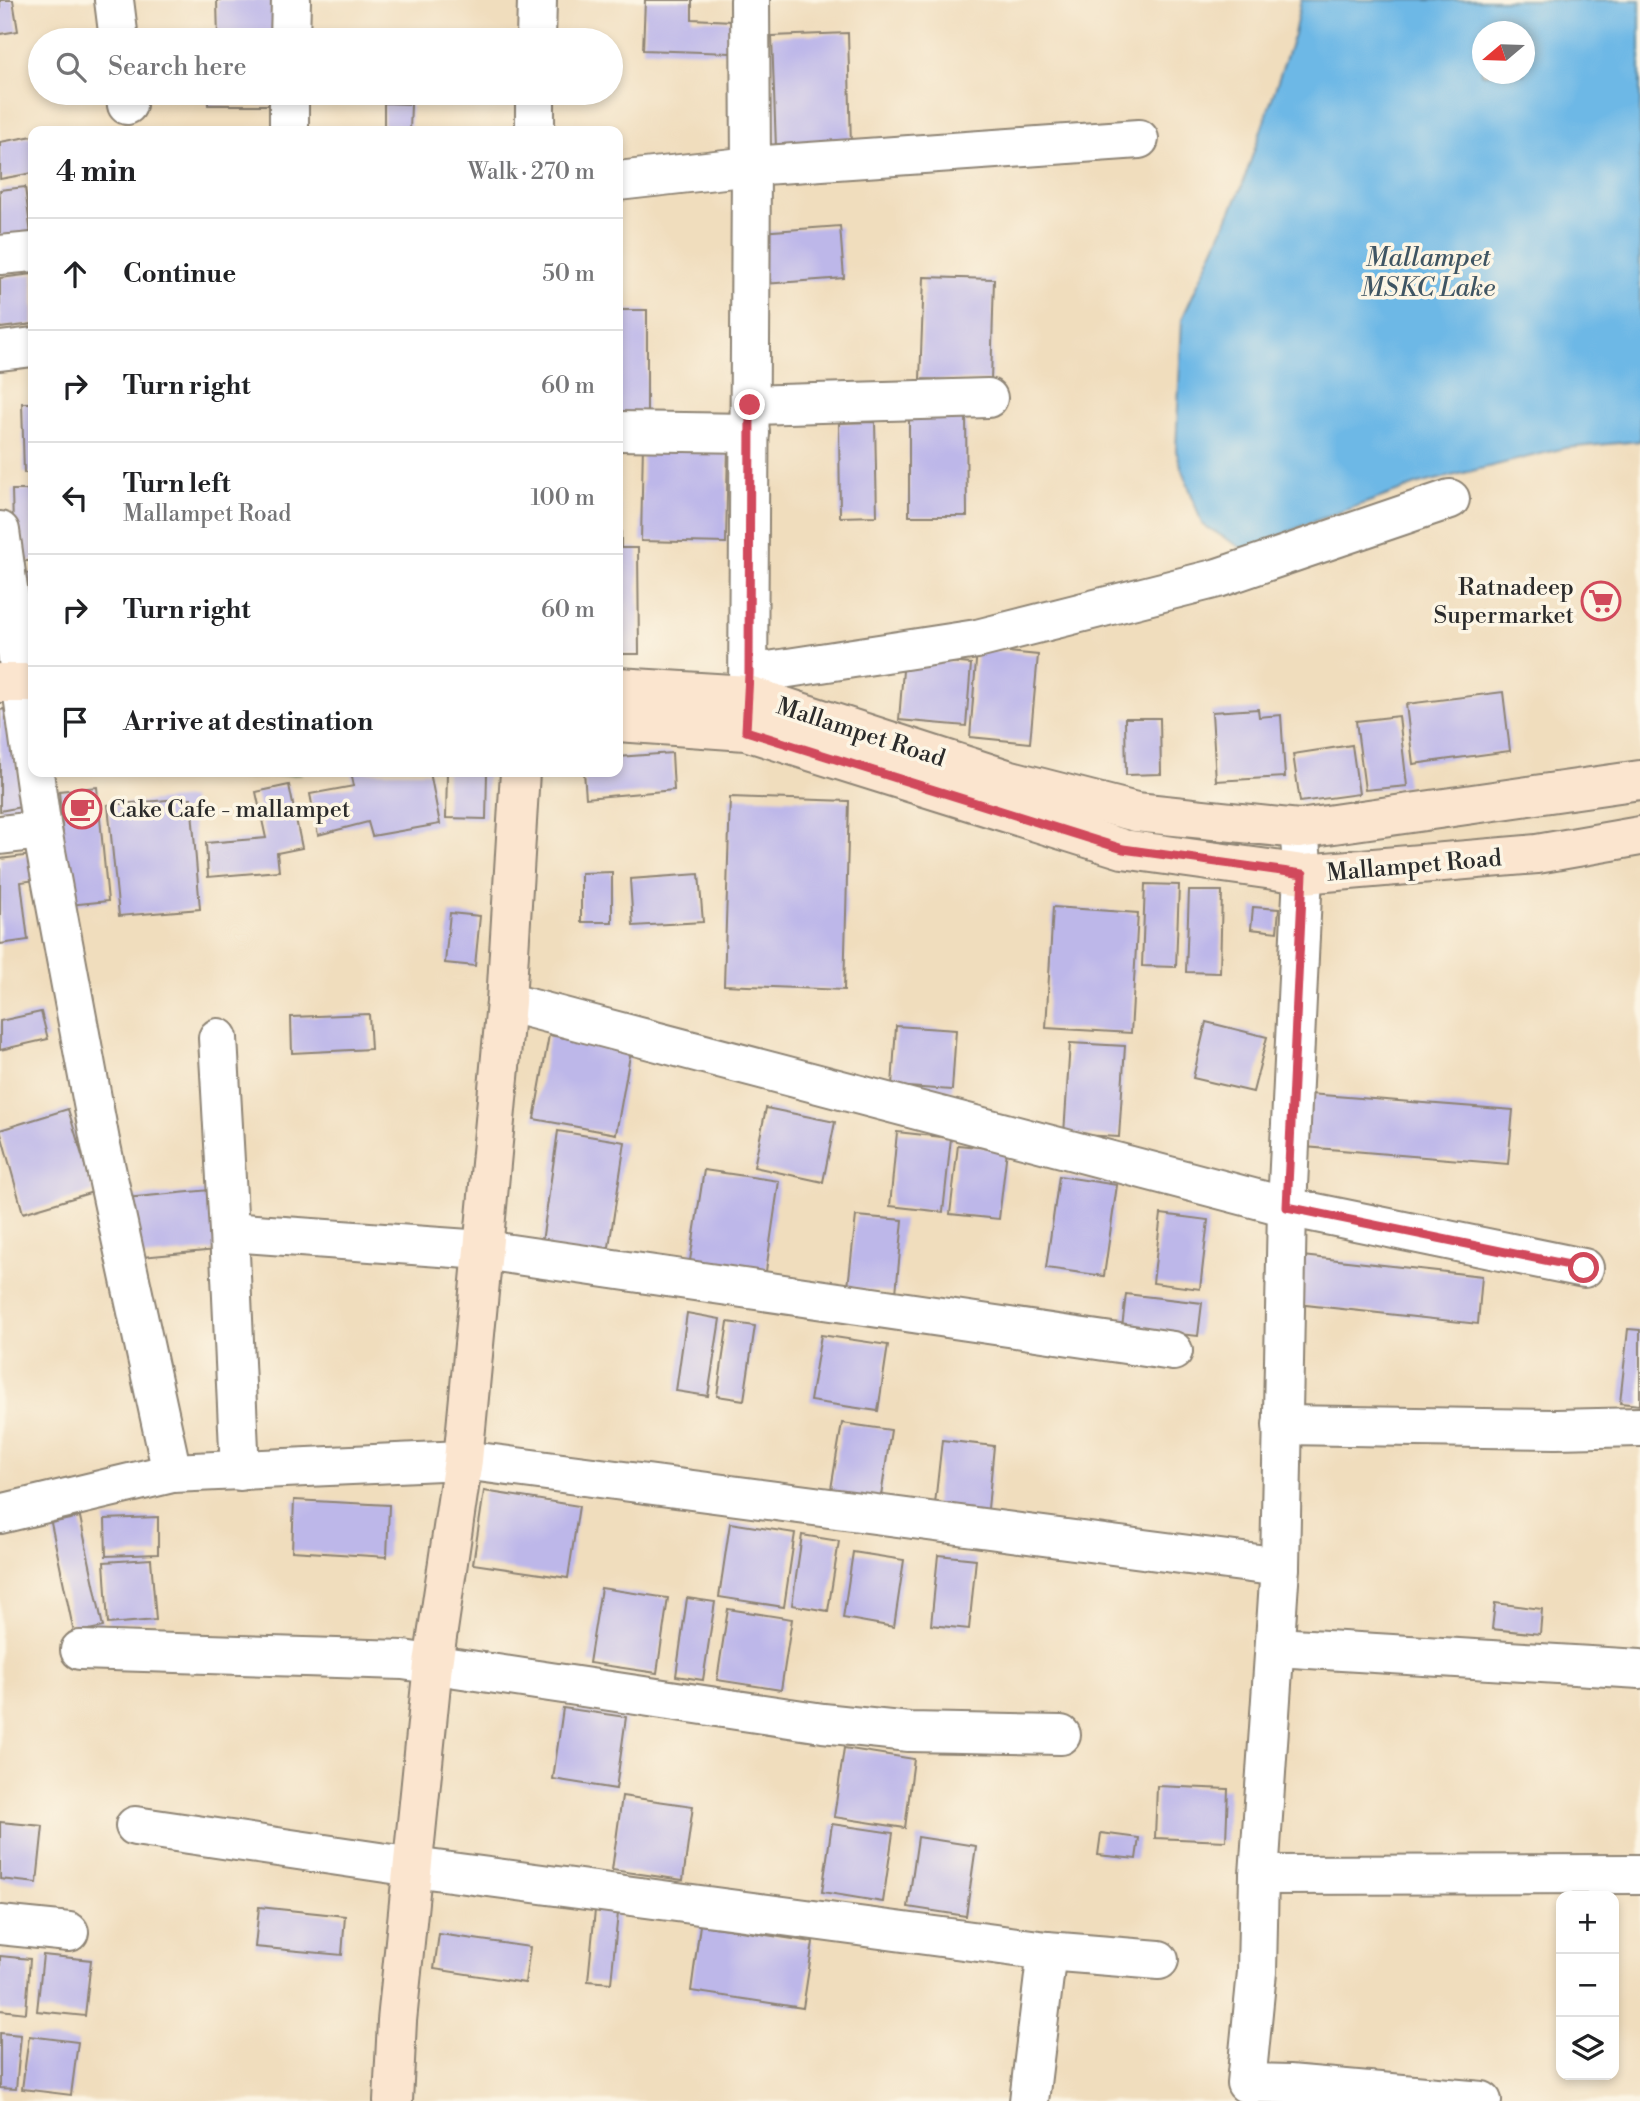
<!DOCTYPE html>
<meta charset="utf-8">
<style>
:root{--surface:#fff;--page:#f6f6f6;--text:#202124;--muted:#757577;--line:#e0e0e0}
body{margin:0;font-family:"Libre Bodoni",serif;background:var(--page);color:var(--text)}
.controls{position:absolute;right:21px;bottom:21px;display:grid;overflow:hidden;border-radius:14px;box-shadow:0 4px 10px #0003}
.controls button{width:63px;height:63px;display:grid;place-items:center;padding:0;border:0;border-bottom:2px solid var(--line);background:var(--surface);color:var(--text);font:35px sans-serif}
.compass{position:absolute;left:1472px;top:21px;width:63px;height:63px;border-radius:50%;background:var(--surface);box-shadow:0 4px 10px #0003;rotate:251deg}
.stop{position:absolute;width:21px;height:21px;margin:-16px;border:5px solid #d1495b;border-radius:50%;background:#fff}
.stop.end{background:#d1495b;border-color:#fff;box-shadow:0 2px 7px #0008}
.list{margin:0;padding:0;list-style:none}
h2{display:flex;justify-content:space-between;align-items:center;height:91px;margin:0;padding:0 28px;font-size:30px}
h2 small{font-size:23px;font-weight:400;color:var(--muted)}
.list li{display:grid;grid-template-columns:46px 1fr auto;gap:21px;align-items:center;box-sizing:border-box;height:112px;padding:0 28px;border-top:2px solid var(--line)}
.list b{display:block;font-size:26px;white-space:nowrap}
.list p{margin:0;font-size:23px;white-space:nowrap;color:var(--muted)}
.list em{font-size:23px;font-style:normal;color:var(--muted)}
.icon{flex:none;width:38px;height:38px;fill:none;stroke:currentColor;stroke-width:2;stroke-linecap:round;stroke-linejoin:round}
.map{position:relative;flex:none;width:1640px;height:2101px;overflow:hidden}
.search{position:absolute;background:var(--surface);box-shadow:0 4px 10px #0003;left:28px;top:28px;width:595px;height:77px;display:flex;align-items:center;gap:18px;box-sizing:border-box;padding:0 24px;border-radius:38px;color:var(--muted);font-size:26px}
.panel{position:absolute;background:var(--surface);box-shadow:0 4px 10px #0003;left:28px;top:126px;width:595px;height:651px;border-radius:14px}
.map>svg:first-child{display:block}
.green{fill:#93d187;stroke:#5f7e59;stroke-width:2}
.water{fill:#6db8e6;stroke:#4c7288;stroke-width:2;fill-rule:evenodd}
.building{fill:#bdb7e9}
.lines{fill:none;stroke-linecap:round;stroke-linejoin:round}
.street-casing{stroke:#8e8474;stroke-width:42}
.secondary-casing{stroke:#8e8474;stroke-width:42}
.street{stroke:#fff;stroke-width:38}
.secondary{stroke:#fbe5cf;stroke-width:38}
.route{stroke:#d1495b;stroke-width:9}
.labels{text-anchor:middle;stroke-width:7;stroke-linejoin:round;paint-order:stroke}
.poi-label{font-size:24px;fill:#2b2b2b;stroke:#fcf5e5;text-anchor:end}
.street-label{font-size:24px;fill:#2b2b2b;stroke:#fcf5e5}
.water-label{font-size:26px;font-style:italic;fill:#3f5563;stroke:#fcf5e5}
</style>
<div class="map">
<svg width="1640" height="2101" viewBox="0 0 1640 2101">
<rect width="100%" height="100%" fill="#fcf5e5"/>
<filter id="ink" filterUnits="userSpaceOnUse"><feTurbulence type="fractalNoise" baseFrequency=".0143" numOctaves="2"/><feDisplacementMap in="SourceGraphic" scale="14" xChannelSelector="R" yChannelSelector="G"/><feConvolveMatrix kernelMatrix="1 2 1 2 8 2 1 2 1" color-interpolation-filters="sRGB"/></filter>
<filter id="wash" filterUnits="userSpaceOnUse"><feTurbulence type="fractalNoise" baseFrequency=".00686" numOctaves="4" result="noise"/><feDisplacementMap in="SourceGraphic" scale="28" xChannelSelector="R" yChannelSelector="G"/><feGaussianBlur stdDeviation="1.57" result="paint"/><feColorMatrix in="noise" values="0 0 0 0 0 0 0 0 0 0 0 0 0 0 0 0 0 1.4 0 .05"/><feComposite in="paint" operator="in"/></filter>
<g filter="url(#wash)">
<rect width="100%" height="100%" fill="#f0ddbd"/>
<!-- green -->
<polygon class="green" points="239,772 299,772 300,774 240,778"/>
<!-- water -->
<path class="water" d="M1301,0H1640V441L1565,448L1419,484L1312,522L1245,550L1202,524L1176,451L1182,319L1241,189L1294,34ZM1482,32H1524V74H1482Z"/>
<g id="blocks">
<!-- building -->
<g class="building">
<polygon points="0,0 13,0 18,31 0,34"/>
<polygon points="217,0 274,0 274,40 218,40"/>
<polygon points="645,0 692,0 692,19 732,21 731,53 643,50"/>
<polygon points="848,33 851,146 776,148 772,36"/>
<polygon points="208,93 274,93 275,105 208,105"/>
<polygon points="384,103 411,104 410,131 384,131"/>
<polygon points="33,136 33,173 0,179 0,142"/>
<polygon points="25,187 31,235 0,238 0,190"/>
<polygon points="840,226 844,278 764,284 760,232"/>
<polygon points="33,274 33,324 0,328 0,278"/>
<polygon points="924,277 994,279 991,381 920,379"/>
<rect x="618" y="310" width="29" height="105"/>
<polygon points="22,403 33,403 33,473 24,473"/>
<polygon points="966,414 967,516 909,516 909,415"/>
<polygon points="875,422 877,516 840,517 839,423"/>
<polygon points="643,443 728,445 726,543 641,541"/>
<polygon points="12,490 33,490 33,561 14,561"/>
<polygon points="618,506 621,506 621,548 638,548 639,654 618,654"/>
<polygon points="33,573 33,648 18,574"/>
<polygon points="977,649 1038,655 1030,743 970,737"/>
<polygon points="904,658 971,664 966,726 899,720"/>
<polygon points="1503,692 1510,751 1413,764 1406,704"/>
<polygon points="4,709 26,806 0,811 0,710"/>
<polygon points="1258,709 1259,717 1281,715 1285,777 1216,781 1212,712"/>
<polygon points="1399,716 1407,786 1365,790 1356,721"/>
<polygon points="1125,718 1160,718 1161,774 1126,775"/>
<polygon points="1352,745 1359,794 1300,802 1293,754"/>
<polygon points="672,753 674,790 586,798 584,772 618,772 618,757"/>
<polygon points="351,772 430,772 440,824 372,836 368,822 318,835 310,794 354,786"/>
<polygon points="447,772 487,772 486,819 446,818"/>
<polygon points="289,785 302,848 277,853 279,871 208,877 206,843 266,838 256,792"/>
<polygon points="97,787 108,901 69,905 59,791"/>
<polygon points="730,797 849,801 844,990 724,985"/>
<polygon points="191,798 200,909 119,916 108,805"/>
<polygon points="32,855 36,880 21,882 28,940 0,944 0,859"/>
<polygon points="612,872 612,922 581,922 581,873"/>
<polygon points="699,874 703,922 633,926 630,879"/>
<polygon points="1145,884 1179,885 1176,967 1142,966"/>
<polygon points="1189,891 1222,891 1220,973 1186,972"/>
<polygon points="1053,907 1138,913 1131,1033 1046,1028"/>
<polygon points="1253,907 1279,909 1277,932 1251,929"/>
<polygon points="450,913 480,916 475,966 445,963"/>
<polygon points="41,1012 48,1039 0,1050 0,1021"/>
<polygon points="369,1014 371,1049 292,1053 291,1017"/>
<polygon points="1206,1022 1267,1037 1253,1092 1193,1078"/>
<polygon points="896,1026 956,1030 952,1090 892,1086"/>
<polygon points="549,1035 631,1050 616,1134 534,1119"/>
<polygon points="1070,1043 1125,1046 1119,1137 1064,1134"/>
<polygon points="1309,1094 1513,1110 1508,1164 1305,1147"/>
<polygon points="766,1108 835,1122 823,1182 754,1167"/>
<polygon points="68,1109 93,1192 23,1213 0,1130"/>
<polygon points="558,1131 625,1142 607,1260 541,1249"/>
<polygon points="897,1132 951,1138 943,1212 890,1206"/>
<polygon points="958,1145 1007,1150 999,1219 950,1214"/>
<polygon points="704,1170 779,1181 765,1278 689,1267"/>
<polygon points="1059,1176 1117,1185 1104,1276 1046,1268"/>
<polygon points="210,1190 216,1250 131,1258 126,1198"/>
<polygon points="1161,1214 1208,1220 1200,1289 1153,1283"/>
<polygon points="856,1216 903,1220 896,1293 848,1287"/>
<polygon points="1302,1256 1482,1276 1478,1324 1297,1304"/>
<polygon points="1126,1294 1202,1303 1198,1336 1122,1328"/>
<polygon points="687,1313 720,1319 708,1396 676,1391"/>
<polygon points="728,1322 755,1326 744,1400 717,1396"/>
<polygon points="1628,1329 1640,1330 1640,1405 1620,1403"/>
<polygon points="821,1335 888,1345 878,1411 810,1401"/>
<polygon points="842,1423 891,1430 880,1503 830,1495"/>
<polygon points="942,1440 994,1446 987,1519 934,1513"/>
<polygon points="484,1491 579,1506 568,1578 473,1564"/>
<polygon points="294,1500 389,1505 387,1557 292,1551"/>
<polygon points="80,1517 103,1627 74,1633 51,1523"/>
<polygon points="158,1517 158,1554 106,1556 105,1519"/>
<polygon points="730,1523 795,1533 784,1607 719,1597"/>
<polygon points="802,1535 839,1541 828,1611 792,1605"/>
<polygon points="853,1552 904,1560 894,1627 843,1618"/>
<polygon points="938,1555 976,1559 969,1629 931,1625"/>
<polygon points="151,1559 156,1620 108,1624 104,1562"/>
<polygon points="601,1588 668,1598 657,1673 589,1663"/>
<polygon points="687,1598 715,1602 703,1680 676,1676"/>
<polygon points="1495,1603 1542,1609 1540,1634 1492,1629"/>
<polygon points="728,1609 792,1619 781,1690 717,1680"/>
<polygon points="563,1708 626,1717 616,1789 553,1779"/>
<polygon points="844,1748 914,1759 905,1828 834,1817"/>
<polygon points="1157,1786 1228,1789 1226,1841 1155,1838"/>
<polygon points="622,1796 693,1806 683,1880 612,1870"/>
<polygon points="0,1822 43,1826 37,1883 0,1879"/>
<polygon points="832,1824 893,1833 883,1902 822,1892"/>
<polygon points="1101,1833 1139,1838 1136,1859 1098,1855"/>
<polygon points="918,1837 976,1846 966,1916 908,1907"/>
<polygon points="259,1907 345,1916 342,1955 255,1947"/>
<polygon points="595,1910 618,1913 611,1983 588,1981"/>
<polygon points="700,1925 813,1942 803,2008 691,1991"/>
<polygon points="439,1934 530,1947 525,1983 434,1969"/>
<polygon points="43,1955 91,1960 85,2016 37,2011"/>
<polygon points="0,1956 30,1959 26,2013 0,2010"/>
<polygon points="0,2033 21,2035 16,2089 0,2088"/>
<polygon points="29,2036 78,2042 71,2095 22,2089"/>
</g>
</g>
</g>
<g filter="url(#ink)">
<use href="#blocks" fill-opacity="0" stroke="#8e8474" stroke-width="2"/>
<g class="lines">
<defs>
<g id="street">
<polyline points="114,0 119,40"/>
<polyline points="750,0 751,166 1139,139"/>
<polyline points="290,40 291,0"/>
<polyline points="536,40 537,0"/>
<polyline points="125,93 127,105"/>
<polyline points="289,131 289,93"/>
<polyline points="535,131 535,93"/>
<polyline points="618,181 751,166 748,698"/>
<polyline points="0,255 33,252"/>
<polyline points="0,351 33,347"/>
<polyline points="750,405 988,398"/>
<polyline points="618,431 750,433"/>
<polyline points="0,531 42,830 100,1141 172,1473"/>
<polyline points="749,674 977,639 1218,578 1450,499"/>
<polyline points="1299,829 1303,874 1287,1207 1280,1567 1259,1875 1257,1972 1246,2083 1289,2084 1482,2101"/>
<polyline points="0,835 42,830"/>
<polyline points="506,1002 1287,1207 1584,1268"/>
<polyline points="218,1038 229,1232 483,1250 1173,1351"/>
<polyline points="229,1232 240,1471"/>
<polyline points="1282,1425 1556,1429 1640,1427"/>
<polyline points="0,1514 172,1473 463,1460 1280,1567"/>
<polyline points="1276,1647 1640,1669"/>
<polyline points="80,1650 403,1660 823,1723 909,1732 1061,1735"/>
<polyline points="135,1826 413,1867 1047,1951 1159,1960"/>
<polyline points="1259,1875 1640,1874"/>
<polyline points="0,1925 69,1932"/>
<polyline points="1029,2101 1047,1951"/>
</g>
<g id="secondary">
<polyline points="0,683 33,683"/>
<polyline points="618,687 748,695 1007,779 1136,812 1299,829 1640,780"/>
<polyline points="618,722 746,731 1123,849 1303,874 1537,854 1640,836"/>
<polyline points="393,2101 397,2021 433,1664 463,1460 483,1250 506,1002 520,772"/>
</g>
</defs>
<!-- street casing -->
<use href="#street" class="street-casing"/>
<!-- secondary casing -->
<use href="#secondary" class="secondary-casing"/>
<!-- street -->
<use href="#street" class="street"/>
<!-- secondary -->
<use href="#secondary" class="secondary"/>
</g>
</g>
<g class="lines" filter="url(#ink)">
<!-- route -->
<polyline class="route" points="750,405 749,674 746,731 1123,849 1303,874 1287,1207 1584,1268"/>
</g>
<!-- icons -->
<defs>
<symbol id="supermarket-ring" viewBox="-11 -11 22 22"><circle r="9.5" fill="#fcf5e5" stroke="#d1495b" stroke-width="1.5"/><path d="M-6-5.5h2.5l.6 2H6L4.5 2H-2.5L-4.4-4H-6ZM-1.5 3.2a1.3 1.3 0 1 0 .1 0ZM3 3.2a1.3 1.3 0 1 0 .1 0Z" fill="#d1495b"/></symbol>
<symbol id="cafe-ring" viewBox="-11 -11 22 22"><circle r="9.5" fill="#fcf5e5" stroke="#d1495b" stroke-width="1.5"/><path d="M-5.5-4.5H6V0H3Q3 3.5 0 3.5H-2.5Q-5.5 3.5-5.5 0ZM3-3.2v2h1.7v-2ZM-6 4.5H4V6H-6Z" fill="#d1495b"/></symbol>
</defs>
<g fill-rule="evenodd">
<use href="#supermarket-ring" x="1579" y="579" width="44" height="44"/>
<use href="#cafe-ring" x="60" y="787" width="44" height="44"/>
</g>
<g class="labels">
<!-- poi labels -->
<g class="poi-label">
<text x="1574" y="595">Ratnadeep<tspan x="1574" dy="28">Supermarket</tspan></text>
<text x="109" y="817" text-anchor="start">Cake Cafe - mallampet</text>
</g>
<!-- street labels -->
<g class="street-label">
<text transform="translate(861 732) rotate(18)" y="8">Mallampet Road</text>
<text transform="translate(1414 865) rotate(-5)" y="8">Mallampet Road</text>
</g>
<!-- water labels -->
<g class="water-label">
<text x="1428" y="266">Mallampet<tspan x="1428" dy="30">MSKC Lake</tspan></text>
</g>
</g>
</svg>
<div class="controls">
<button>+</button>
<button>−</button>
<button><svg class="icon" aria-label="layers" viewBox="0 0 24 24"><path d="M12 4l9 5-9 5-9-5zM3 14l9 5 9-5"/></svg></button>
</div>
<svg class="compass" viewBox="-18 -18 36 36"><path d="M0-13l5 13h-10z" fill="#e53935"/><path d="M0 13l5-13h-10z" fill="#757577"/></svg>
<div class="stop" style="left:1584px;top:1268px"></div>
<div class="stop end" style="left:750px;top:405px"></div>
<div class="search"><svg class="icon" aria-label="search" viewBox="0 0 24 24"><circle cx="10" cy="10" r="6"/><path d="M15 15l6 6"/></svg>Search here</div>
<section class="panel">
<h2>4 min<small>Walk · 270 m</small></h2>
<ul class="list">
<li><svg class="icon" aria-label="ahead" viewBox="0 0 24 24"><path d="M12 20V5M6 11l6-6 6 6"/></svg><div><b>Continue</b></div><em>50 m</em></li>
<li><svg class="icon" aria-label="right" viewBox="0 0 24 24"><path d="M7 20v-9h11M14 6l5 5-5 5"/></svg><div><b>Turn right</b></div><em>60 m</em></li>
<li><svg class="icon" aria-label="left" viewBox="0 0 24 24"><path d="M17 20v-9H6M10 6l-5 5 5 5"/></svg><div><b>Turn left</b><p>Mallampet Road</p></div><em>100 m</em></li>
<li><svg class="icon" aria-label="right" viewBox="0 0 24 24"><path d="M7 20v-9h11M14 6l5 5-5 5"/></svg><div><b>Turn right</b></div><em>60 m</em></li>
<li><svg class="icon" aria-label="arrive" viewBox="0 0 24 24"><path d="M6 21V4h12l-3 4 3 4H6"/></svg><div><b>Arrive at destination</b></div></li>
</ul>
</section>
</div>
